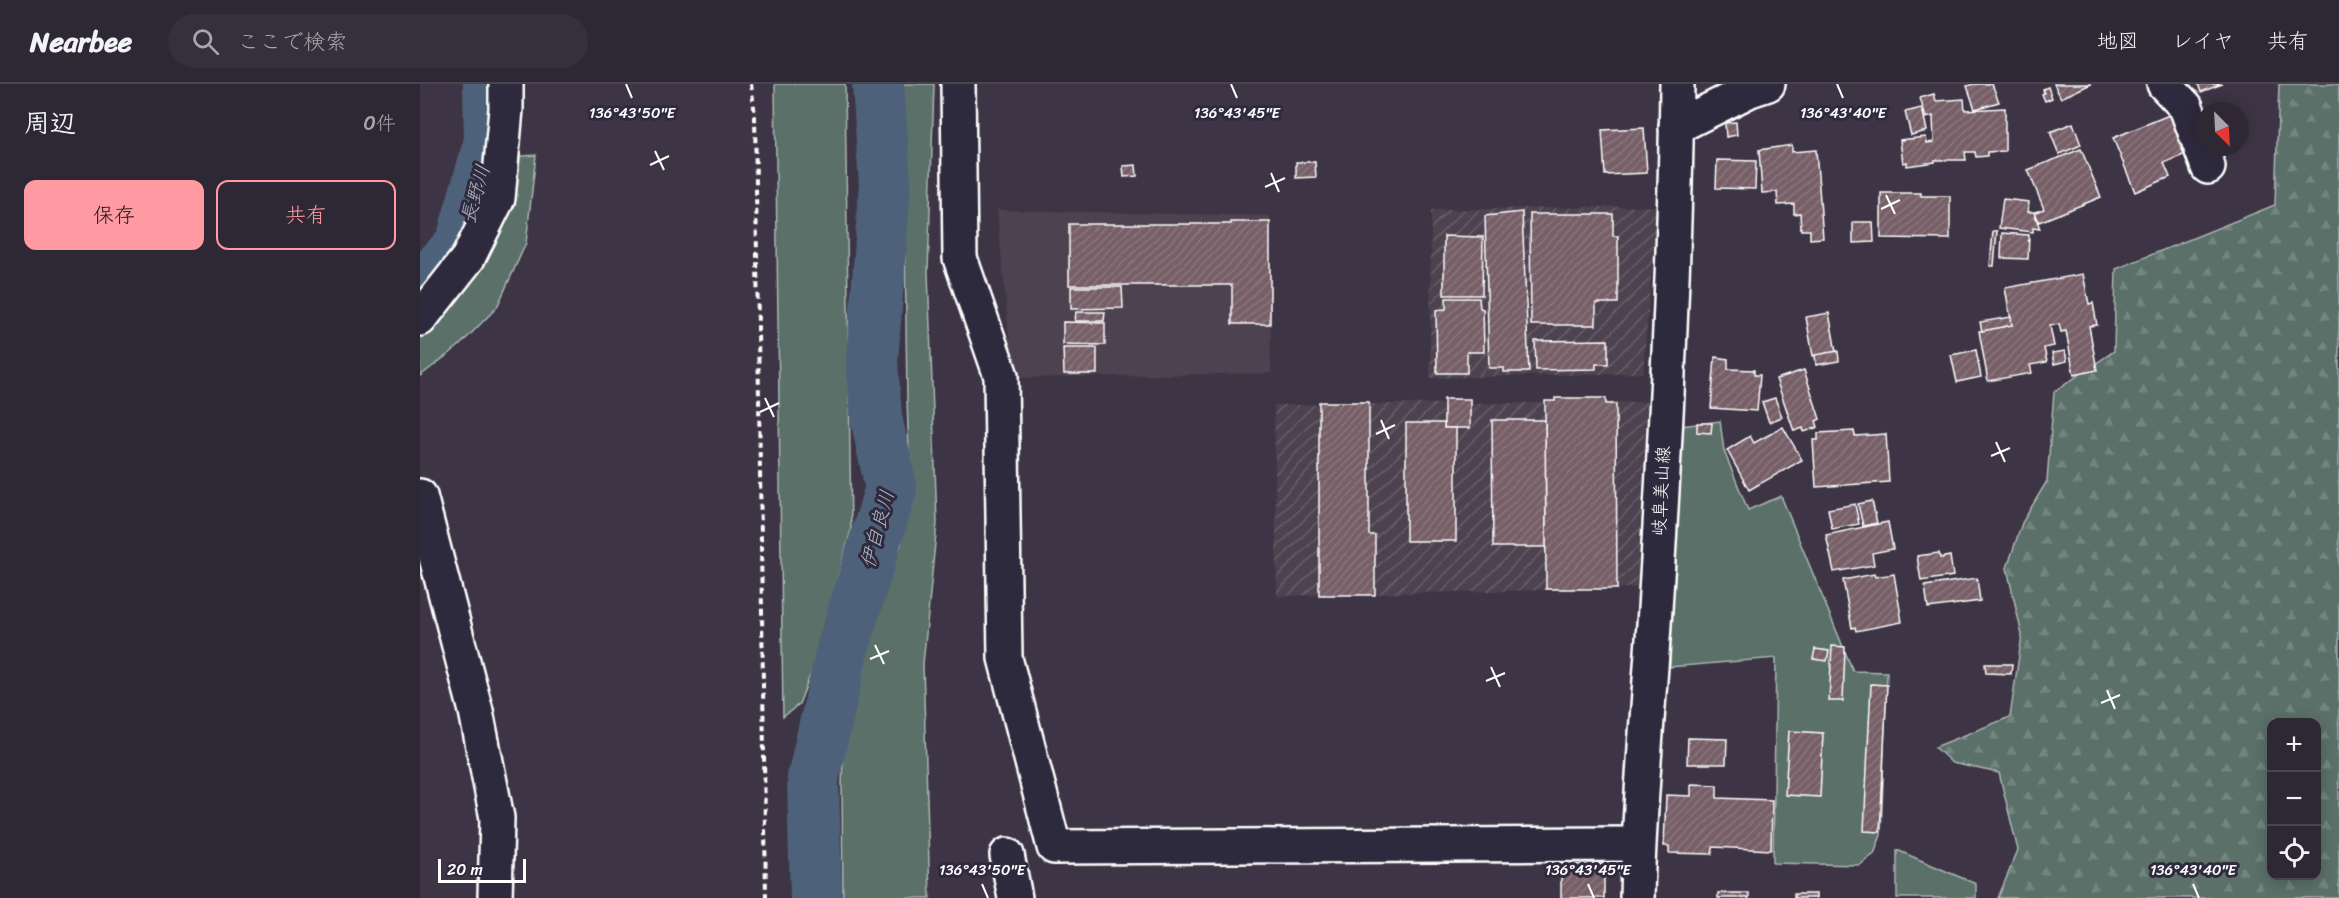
<!DOCTYPE html>
<html lang="ja">
<meta charset="utf-8">
<style>
:root{--surface:#2e2834;--page:#36303c;--text:#f1f3f6;--muted:#a7a6ac;--line:#49444f;--accent:#ff9aa2}
body{margin:0;font-family:Sriracha,"Klee One",sans-serif;background:var(--page);color:var(--text)}
.controls{position:absolute;right:18px;bottom:18px;display:grid;overflow:hidden;border-radius:12px;box-shadow:0 3px 15px #0003}
.controls button{width:54px;height:54px;display:grid;place-items:center;padding:0;border:0;border-bottom:2px solid var(--line);background:var(--surface);color:var(--text);font:30px sans-serif}
.compass{position:absolute;left:1775px;top:18px;width:54px;height:54px;border-radius:50%;background:var(--surface);box-shadow:0 3px 15px #0003;rotate:156deg}
.scale{position:absolute;left:18px;bottom:15px;width:88px;box-sizing:border-box;padding-left:6px;border:3px solid #fff;border-top:0;font-size:16px;line-height:21px;white-space:nowrap;color:#fff;-webkit-text-stroke:4px #2f2a3d;paint-order:stroke}
.list{margin:0;padding:0;list-style:none}
h2{display:flex;justify-content:space-between;align-items:center;height:78px;margin:0;padding:0 24px;font-size:26px}
h2 small{font-size:20px;font-weight:400;color:var(--muted)}
.actions{display:flex;gap:12px;padding:18px 24px}
.actions a{flex:1;padding:14px 0;border:2px solid var(--accent);border-radius:12px;text-align:center;font-size:21px;color:var(--accent)}
.actions .main{background:var(--accent);color:#111}
.icon{flex:none;width:33px;height:33px;fill:none;stroke:currentColor;stroke-width:2;stroke-linecap:round;stroke-linejoin:round}
.map{position:relative;flex:none;width:1919px;height:814px;overflow:hidden}
header{display:flex;align-items:center;gap:36px;box-sizing:border-box;height:84px;padding:0 30px;background:var(--surface);border-bottom:2px solid var(--line)}
header strong{font-size:28px}
nav{display:flex;gap:33px;margin-inline-start:auto;font-size:21px}
.search{width:420px;height:54px;background:var(--page);display:flex;align-items:center;gap:15px;box-sizing:border-box;padding:0 21px;border-radius:33px;color:var(--muted);font-size:22px}
main{display:flex}
aside{flex:1;background:var(--surface)}
.map>svg:first-child{display:block}
.built{fill:#4e424f}
.industrial{fill:url(#industrial-furrows)}
.grass{fill:#5a6f68;stroke:#acb7b4;stroke-width:1.5}
.forest{fill:url(#forest-firs);stroke:#acb7b4;stroke-width:1.5;fill-rule:evenodd}
.lines{fill:none;stroke-linecap:round;stroke-linejoin:round}
.river{stroke:#4e627a;stroke-width:52}
.building{fill:url(#building-hatch);stroke:#fff;stroke-width:1.5}
.minor-casing{stroke:#fff;stroke-width:38}
.major-casing{stroke:#fff;stroke-width:38}
.path{stroke:#fff;stroke-width:4;stroke-dasharray:6 4.5;stroke-linecap:butt}
.minor{stroke:#2f2a3d;stroke-width:33}
.major{stroke:#2f2a3d;stroke-width:33}
.ticks{fill:none;stroke:#fff;stroke-width:2}
.labels{text-anchor:middle;stroke-width:6;stroke-linejoin:round;paint-order:stroke}
.street-label{font-size:18px;fill:#fff;stroke:#2f2a3d}
.water-label{font-size:20px;font-style:italic;fill:#afb8c3;stroke:#2f2a3d}
.ticks-label{font-size:15px;text-anchor:middle;fill:#fff;stroke:#2f2a3d;stroke-width:6;stroke-linejoin:round;paint-order:stroke}
</style>
<header>
<strong>Nearbee</strong>
<div class="search"><svg class="icon" aria-label="search" viewBox="0 0 24 24"><circle cx="10" cy="10" r="6"/><path d="M15 15l6 6"/></svg>ここで検索</div>
<nav><a>地図</a><a>レイヤ</a><a>共有</a></nav>
</header>
<main>
<aside>
<h2>周辺<small>0件</small></h2>
<ul class="list">
</ul>
<div class="actions"><a class="main">保存</a><a>共有</a></div>
</aside>
<div class="map">
<svg width="1919" height="814" viewBox="0 0 1919 814">
<defs>
<pattern id="industrial-furrows" width="10" height="10" patternUnits="userSpaceOnUse" patternTransform="scale(1.5)"><rect width="10" height="10" fill="#4e424f"/><path d="M-1 1l2-2M0 10L10 0M9 11l2-2" fill="none" stroke="#695e69"/></pattern>
<pattern id="forest-firs" width="22" height="20" patternUnits="userSpaceOnUse" patternTransform="scale(1.5)"><rect width="22" height="20" fill="#5a6f68"/><path d="M5 1l3.5 6h-7zM16 11l3.5 6h-7z" fill="#73857f"/></pattern>
<pattern id="building-hatch" width="6" height="6" patternUnits="userSpaceOnUse" patternTransform="scale(1.5)"><rect width="6" height="6" fill="#775f67"/><path d="M-1 1l2-2M0 6l6-6M5 7l2-2" fill="none" stroke="#8b777e"/></pattern>
</defs>
<rect width="100%" height="100%" fill="#3d3545"/>
<filter id="ink" filterUnits="userSpaceOnUse"><feTurbulence type="fractalNoise" baseFrequency=".0167" numOctaves="2"/><feDisplacementMap in="SourceGraphic" scale="12" xChannelSelector="R" yChannelSelector="G"/><feConvolveMatrix kernelMatrix="1 2 1 2 8 2 1 2 1" color-interpolation-filters="sRGB"/></filter>
<g filter="url(#ink)">
<!-- built -->
<polygon class="built" points="577,126 850,132 851,289 593,294"/>
<!-- industrial -->
<g class="industrial">
<polygon points="1237,122 1223,289 1010,294 1011,126"/>
<polygon points="1227,318 1217,504 857,512 854,321"/>
</g>
<!-- grass -->
<g class="grass">
<polygon points="355,0 425,0 431,446 391,589 379,620 363,633"/>
<polygon points="483,0 514,0 508,188 517,439 503,580 510,814 423,814 422,701 426,587 454,512 481,461 489,372 487,316"/>
<polygon points="116,71 106,159 77,223 39,262 0,292 0,252 39,207 90,73"/>
<polygon points="1300,337 1304,367 1328,426 1361,412 1433,587 1467,588 1461,751 1454,770 1440,781 1353,779 1356,574 1250,583 1261,342"/>
<polygon points="1477,766 1556,800 1556,814 1477,814"/>
</g>
<!-- forest -->
<path class="forest" d="M1859,0H1919V814H1578L1598,766L1579,689L1532,679L1515,663L1590,633L1602,551L1587,484L1602,439L1627,397L1634,308L1694,267L1696,185L1855,121ZM1852,638H1896V792H1852Z"/>
<g class="lines">
<!-- river -->
<g class="river">
<polyline points="0,205 41,160 70,57 69,0"/>
<polyline points="396,814 393,694 422,567 471,404 456,333 452,278 465,100 458,0"/>
</g>
</g>
<!-- building -->
<g class="building">
<polygon points="1554,0 1572,0 1579,18 1555,25 1547,2"/>
<polygon points="1634,0 1671,0 1641,14"/>
<polygon points="1778,0 1802,0 1781,8"/>
<polygon points="1628,3 1632,14 1625,17 1622,10 1624,9 1623,5"/>
<polygon points="1514,10 1516,17 1544,15 1545,26 1585,24 1585,67 1567,68 1567,72 1556,73 1555,68 1545,68 1546,76 1515,76 1515,78 1487,82 1487,78 1483,79 1480,56 1506,53 1507,59 1514,58 1513,32 1506,34 1500,14"/>
<polygon points="1502,24 1507,47 1491,51 1485,28"/>
<polygon points="1759,27 1775,66 1744,79 1750,93 1715,108 1693,54"/>
<polygon points="1316,38 1317,51 1306,53 1305,39"/>
<polygon points="1653,39 1661,61 1639,70 1630,48"/>
<polygon points="1224,44 1227,89 1185,91 1182,46"/>
<polygon points="1372,61 1372,68 1396,66 1403,154 1390,155 1390,146 1381,146 1380,129 1374,130 1374,120 1358,121 1357,108 1342,109 1339,66"/>
<polygon points="1661,65 1681,113 1619,138 1615,128 1624,125 1608,86"/>
<polygon points="1297,76 1336,77 1335,105 1296,104"/>
<polygon points="876,78 895,78 896,93 876,94"/>
<polygon points="716,81 717,92 704,93 703,82"/>
<polygon points="1461,109 1501,109 1501,112 1530,112 1530,155 1461,154"/>
<polygon points="1583,115 1609,118 1608,128 1614,128 1620,145 1613,144 1613,148 1579,144"/>
<polygon points="1102,128 1109,288 1084,288 1084,284 1069,284 1065,132"/>
<polygon points="1110,130 1193,130 1193,152 1198,152 1198,219 1176,219 1176,241 1111,241"/>
<polygon points="811,138 850,138 850,240 812,240 812,201 649,201 649,140 811,140"/>
<polygon points="1433,138 1453,138 1454,158 1433,159"/>
<polygon points="1573,147 1577,147 1574,182 1570,182"/>
<polygon points="1582,149 1609,151 1608,175 1581,174"/>
<polygon points="1024,152 1063,153 1062,211 1024,211"/>
<polygon points="1663,190 1669,220 1673,219 1677,241 1669,242 1677,286 1654,291 1646,247 1641,248 1639,240 1630,242 1634,262 1624,264 1627,278 1610,281 1612,289 1568,297 1559,247 1592,241 1585,204"/>
<polygon points="651,203 702,203 703,224 651,225"/>
<polygon points="1026,214 1059,214 1060,224 1063,225 1064,268 1047,268 1047,289 1017,289 1016,226 1026,225"/>
<polygon points="656,228 685,228 684,237 655,237"/>
<polygon points="1409,229 1416,268 1393,272 1386,233"/>
<polygon points="1591,233 1592,241 1562,247 1560,238"/>
<polygon points="643,238 685,239 685,261 643,260"/>
<polygon points="1188,256 1188,280 1176,280 1176,285 1116,286 1115,257"/>
<polygon points="643,264 677,264 677,290 644,290"/>
<polygon points="1556,266 1561,293 1537,298 1531,271"/>
<polygon points="1418,267 1419,277 1396,281 1395,271"/>
<polygon points="1645,267 1647,277 1634,280 1632,269"/>
<polygon points="1295,273 1308,275 1308,285 1334,286 1334,291 1340,291 1337,327 1291,324"/>
<polygon points="1384,286 1400,335 1396,337 1398,343 1384,348 1383,344 1374,347 1356,295"/>
<polygon points="1135,314 1186,314 1186,320 1196,320 1197,505 1126,505 1125,317 1135,317"/>
<polygon points="1355,314 1362,333 1349,338 1342,318"/>
<rect x="1024" y="315" width="26" height="29"/>
<polygon points="899,318 949,318 949,451 955,451 955,511 899,511"/>
<polygon points="1072,336 1125,336 1126,463 1073,463"/>
<polygon points="986,339 1024,339 1024,344 1036,344 1036,457 986,457"/>
<polygon points="1277,339 1292,339 1291,349 1277,348"/>
<polygon points="1363,343 1382,376 1329,406 1307,366 1330,352 1334,359"/>
<polygon points="1434,347 1435,352 1466,350 1469,398 1396,403 1393,356 1398,356 1398,349"/>
<polygon points="1452,417 1457,439 1443,442 1438,420"/>
<polygon points="1435,420 1439,440 1412,445 1408,425"/>
<polygon points="1468,438 1473,465 1452,469 1454,481 1414,488 1406,451"/>
<polygon points="1519,469 1520,474 1530,472 1533,492 1501,497 1497,472"/>
<polygon points="1454,490 1455,493 1474,490 1482,538 1436,547 1435,543 1432,544 1423,496"/>
<polygon points="1557,494 1560,517 1508,524 1505,502"/>
<polygon points="1412,562 1425,563 1423,617 1409,617"/>
<polygon points="1395,565 1409,567 1407,577 1393,575"/>
<polygon points="1565,580 1592,580 1591,590 1566,589"/>
<polygon points="1451,600 1467,601 1460,748 1444,747"/>
<polygon points="1369,647 1403,649 1400,713 1365,711"/>
<polygon points="1268,654 1307,655 1306,680 1267,680"/>
<polygon points="1271,700 1297,701 1297,714 1352,716 1351,766 1293,763 1292,770 1249,769 1249,762 1244,762 1246,711 1271,712"/>
<polygon points="1184,780 1184,814 1141,814 1141,781"/>
<rect x="1298" y="809" width="31" height="5"/>
<rect x="1374" y="810" width="22" height="4"/>
</g>
<g class="lines">
<defs>
<g id="minor">
<polyline points="538,0 540,174 581,292 585,574 634,763 1218,760"/>
<polyline points="1744,0 1766,23 1788,83"/>
<polyline points="1256,43 1330,6 1348,0"/>
<polyline points="0,235 48,174 78,114 86,25 86,0"/>
<polyline points="0,412 56,627 77,734 75,814"/>
<polyline points="587,771 595,814"/>
</g>
<path id="major" d="M1217,814C1219,717 1229,621 1235,525C1246,350 1255,175 1257,0"/>
</defs>
<!-- minor casing -->
<use href="#minor" class="minor-casing"/>
<!-- major casing -->
<use href="#major" class="major-casing"/>
<!-- path -->
<polyline class="path" points="331,0 335,31 346,814"/>
<!-- minor -->
<use href="#minor" class="minor"/>
<!-- major -->
<use href="#major" class="major"/>
</g>
</g>
<!-- ticks -->
<path class="ticks" d="M206,0L212,14M811,0L817,14M1417,0L1423,14M235,67L244,86M230,81L249,72M851,89L859,108M845,103L865,94M1466,111L1475,130M1461,125L1480,116M345,314L354,333M340,328L359,319M961,336L969,355M956,350L975,341M1576,358L1585,378M1571,372L1590,364M455,561L464,580M450,575L469,567M1071,583L1080,603M1066,597L1085,589M1687,606L1695,625M1681,619L1700,611M562,800L568,814M1168,800L1174,814M1773,800L1779,814"/>
<g class="labels">
<!-- street labels -->
<g class="street-label">
<text transform="translate(1241 407) rotate(-87)" y="6">岐阜美山線</text>
</g>
<!-- water labels -->
<g class="water-label">
<text transform="translate(55 110) rotate(-74)" y="7">長野川</text>
<text transform="translate(457 445) rotate(-75)" y="7">伊自良川</text>
</g>
</g>
<g class="ticks-label">
<text x="212" y="34">136°43'50"E</text>
<text x="817" y="34">136°43'45"E</text>
<text x="1423" y="34">136°43'40"E</text>
<text x="562" y="791">136°43'50"E</text>
<text x="1168" y="791">136°43'45"E</text>
<text x="1773" y="791">136°43'40"E</text>
</g>
</svg>
<div class="controls">
<button>+</button>
<button>−</button>
<button><svg class="icon" aria-label="locate" viewBox="0 0 24 24"><circle cx="12" cy="12" r="6"/><path d="M12 2v4M12 18v4M2 12h4M18 12h4"/></svg></button>
</div>
<svg class="compass" viewBox="-18 -18 36 36"><path d="M0-13l5 13h-10z" fill="#e53935"/><path d="M0 13l5-13h-10z" fill="#a7a6ac"/></svg>
<div class="scale">20 m</div>
</div>
</main>
